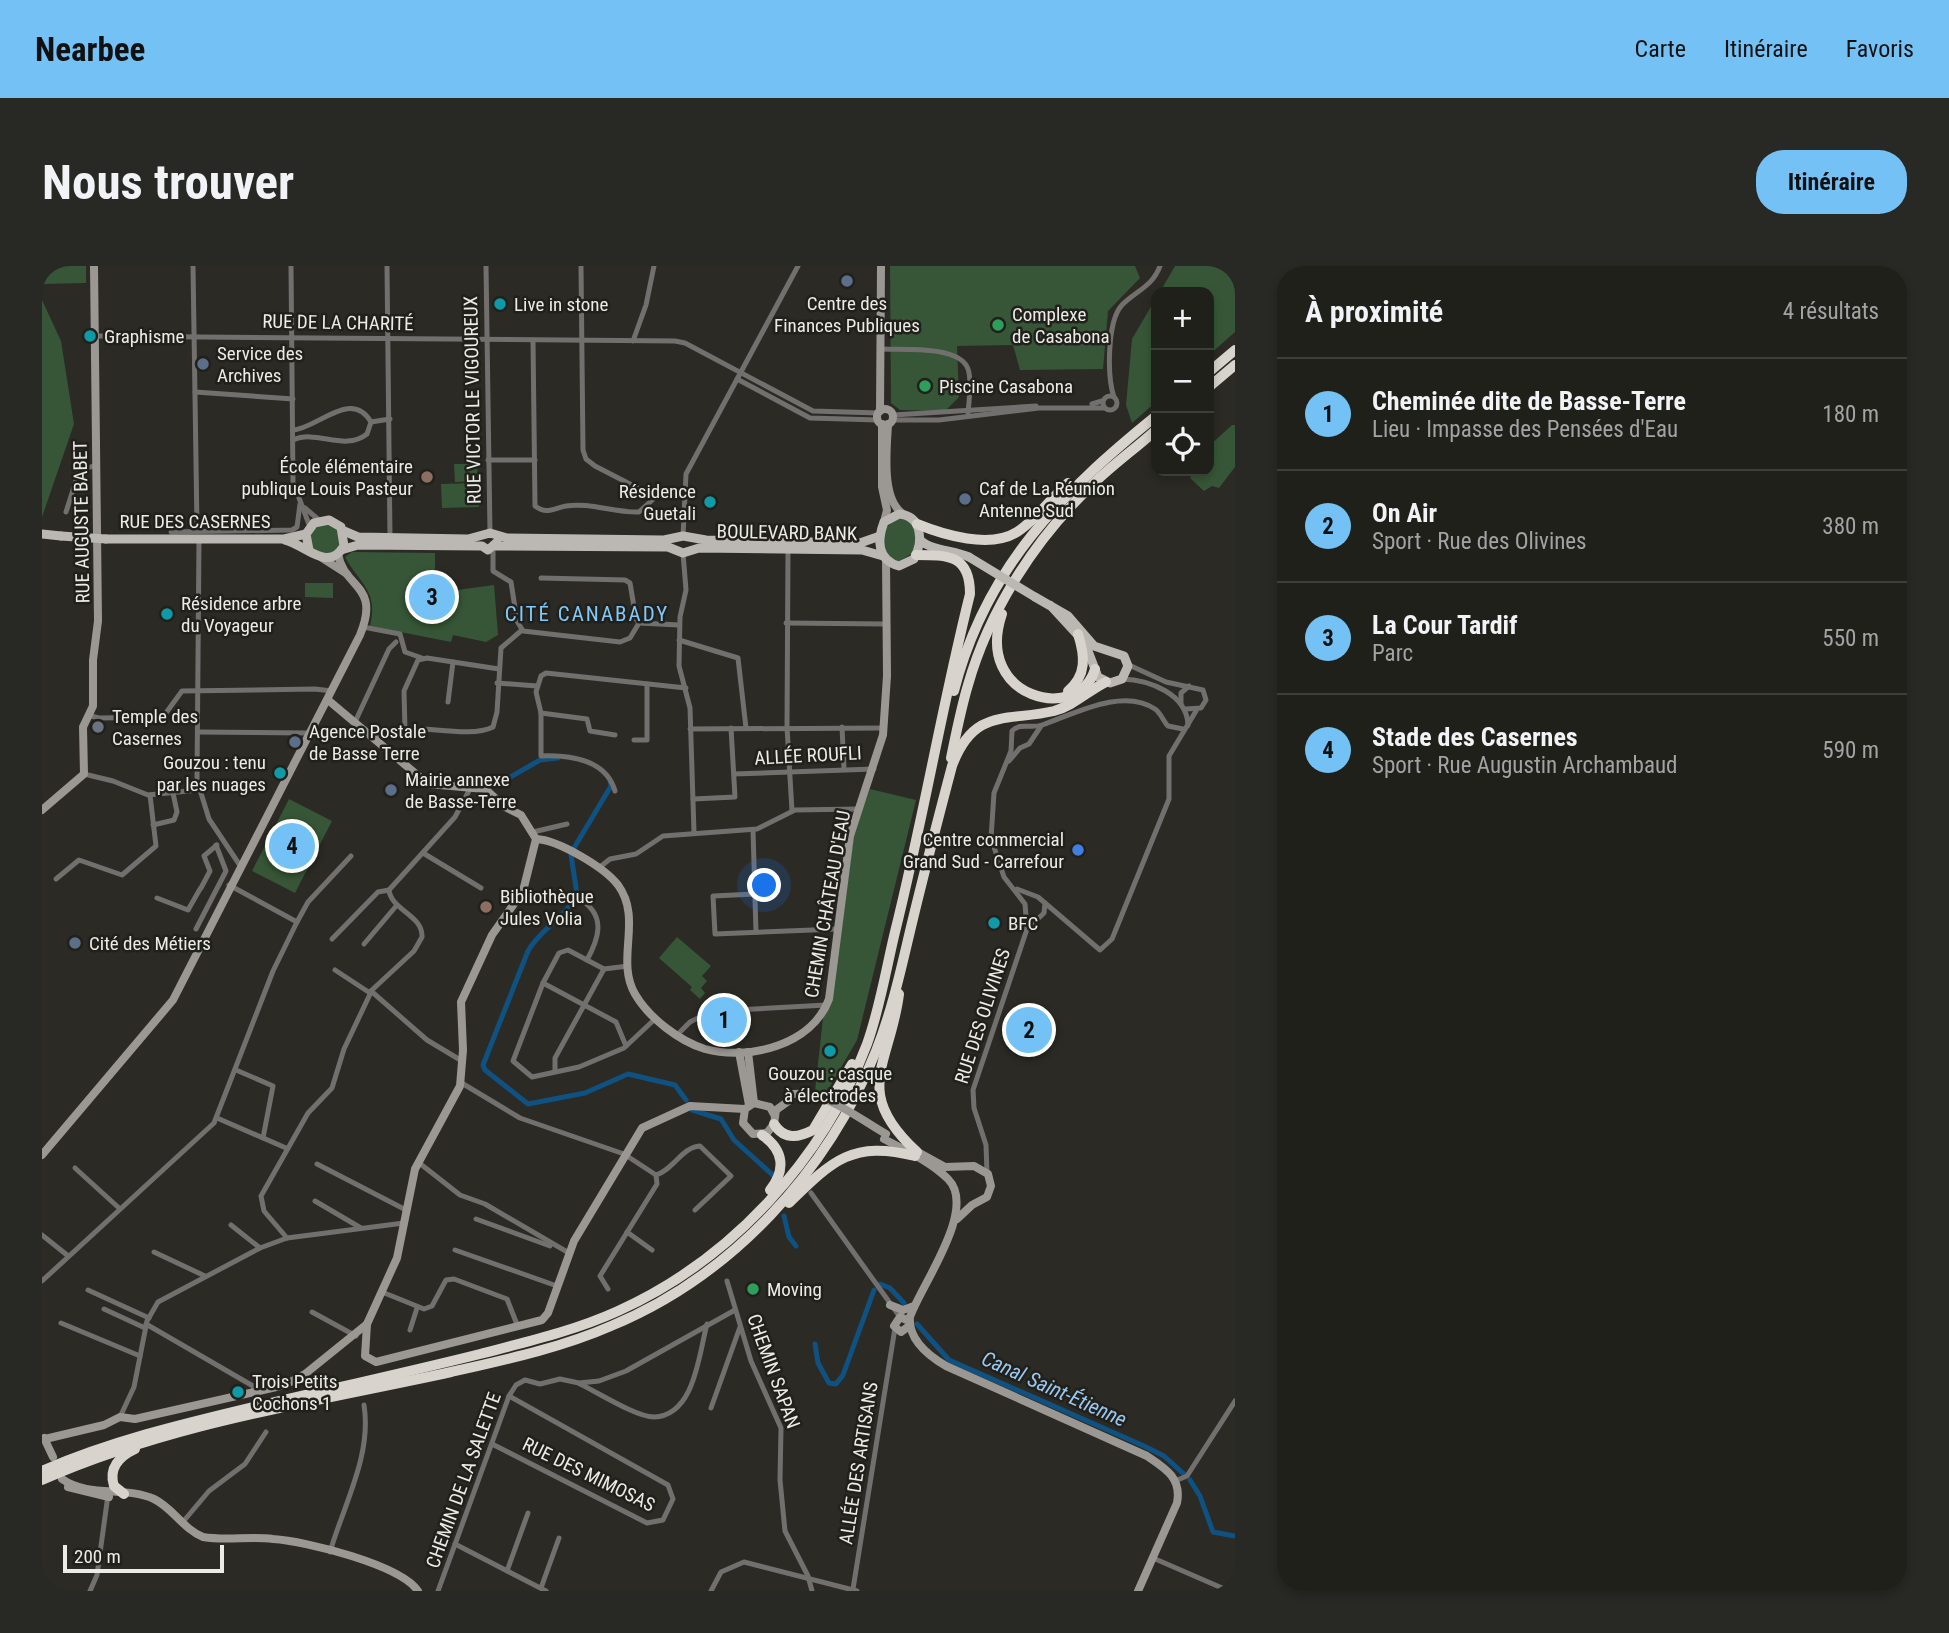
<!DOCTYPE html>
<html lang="fr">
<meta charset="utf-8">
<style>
:root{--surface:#20201b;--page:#282824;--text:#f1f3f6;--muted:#a2a3a3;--line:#3d3e3a;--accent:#73c1f5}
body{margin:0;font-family:"Roboto Condensed",sans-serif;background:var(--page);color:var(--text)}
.controls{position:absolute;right:21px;top:21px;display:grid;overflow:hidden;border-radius:14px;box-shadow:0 4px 10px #0003}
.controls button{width:63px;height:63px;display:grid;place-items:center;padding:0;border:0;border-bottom:2px solid var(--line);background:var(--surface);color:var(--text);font:35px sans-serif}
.scale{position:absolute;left:21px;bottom:18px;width:161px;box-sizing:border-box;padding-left:7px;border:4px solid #ebebe7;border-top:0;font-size:19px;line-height:24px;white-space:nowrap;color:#ebebe7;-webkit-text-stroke:5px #21201b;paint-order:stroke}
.you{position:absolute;left:723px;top:620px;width:24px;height:24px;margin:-18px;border:5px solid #fff;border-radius:50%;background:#1a73e8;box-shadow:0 0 0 10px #1a73e833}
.badge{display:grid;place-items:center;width:46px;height:46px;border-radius:50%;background:var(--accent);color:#111;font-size:23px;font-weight:700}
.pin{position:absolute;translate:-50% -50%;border:4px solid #fff;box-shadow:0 2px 7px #0006}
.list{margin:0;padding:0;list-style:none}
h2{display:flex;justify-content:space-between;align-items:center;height:91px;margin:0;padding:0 28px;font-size:30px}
h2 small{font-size:23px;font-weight:400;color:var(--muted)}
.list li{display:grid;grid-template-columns:46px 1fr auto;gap:21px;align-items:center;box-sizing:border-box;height:112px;padding:0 28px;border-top:2px solid var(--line)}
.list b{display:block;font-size:26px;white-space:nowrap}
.list p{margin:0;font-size:23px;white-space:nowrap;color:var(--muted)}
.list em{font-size:23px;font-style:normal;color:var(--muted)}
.icon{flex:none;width:38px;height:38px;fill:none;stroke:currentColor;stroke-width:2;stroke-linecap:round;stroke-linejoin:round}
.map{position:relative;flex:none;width:1193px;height:1325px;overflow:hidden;border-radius:28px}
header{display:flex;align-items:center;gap:42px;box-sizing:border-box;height:98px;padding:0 35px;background:var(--accent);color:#111}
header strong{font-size:33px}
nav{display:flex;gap:38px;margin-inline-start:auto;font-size:24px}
.intro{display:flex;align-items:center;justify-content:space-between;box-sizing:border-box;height:168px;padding:0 42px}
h1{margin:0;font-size:49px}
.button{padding:18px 32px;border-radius:28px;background:var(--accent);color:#111;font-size:24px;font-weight:700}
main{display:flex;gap:42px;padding:0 42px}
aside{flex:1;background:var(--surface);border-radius:28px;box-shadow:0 4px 10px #0003}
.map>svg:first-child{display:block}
.green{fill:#375637}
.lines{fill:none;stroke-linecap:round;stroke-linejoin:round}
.canal{stroke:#0f5281;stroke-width:5}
.street{stroke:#72706e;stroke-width:5}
.secondary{stroke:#9b9894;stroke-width:8}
.primary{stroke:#bbb7b2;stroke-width:9}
.highway{stroke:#d8d3cd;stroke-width:10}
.secondary-bridge{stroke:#9b9894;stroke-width:8}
.primary-bridge{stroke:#bbb7b2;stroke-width:9}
.service-dot{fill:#5c6f8a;stroke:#21201b;stroke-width:2.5}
.culture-dot{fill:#0f9aa8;stroke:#21201b;stroke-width:2.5}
.leisure-dot{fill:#2e9e5b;stroke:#21201b;stroke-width:2.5}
.education-dot{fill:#8d6e63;stroke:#21201b;stroke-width:2.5}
.worship-dot{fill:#6b7280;stroke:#21201b;stroke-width:2.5}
.shop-dot{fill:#3f7fe0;stroke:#21201b;stroke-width:2.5}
.labels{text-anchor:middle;stroke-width:5;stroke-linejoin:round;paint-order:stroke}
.poi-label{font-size:19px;fill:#ebebe7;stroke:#21201b;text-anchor:start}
.street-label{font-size:19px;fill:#ebebe7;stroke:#21201b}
.neighbourhood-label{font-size:21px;letter-spacing:2px;fill:#82c9fa;stroke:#21201b}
.water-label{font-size:21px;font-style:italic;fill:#99c9f3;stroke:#21201b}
</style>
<header>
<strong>Nearbee</strong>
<nav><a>Carte</a><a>Itinéraire</a><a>Favoris</a></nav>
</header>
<div class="intro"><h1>Nous trouver</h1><a class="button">Itinéraire</a></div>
<main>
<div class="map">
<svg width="1193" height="1325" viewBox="0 0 1193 1325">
<rect width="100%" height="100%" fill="#2b2a24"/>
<!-- green -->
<g class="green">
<polygon points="0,0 44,0 44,17 0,18"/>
<polygon points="848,0 1093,0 1098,12 1066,45 1061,103 978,104 971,79 915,80 917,131 903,145 858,144 849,137"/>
<polygon points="1133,0 1171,0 1193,9 1193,66 1167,89 1167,26 1118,26"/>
<polygon points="1114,32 1114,136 1090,157 1084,139 1090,73"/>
<polygon points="0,34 19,75 32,158 0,251"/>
<polygon points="1190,159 1193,159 1193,201 1177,222 1170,220 1162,225 1148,212 1152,205 1167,205 1167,180"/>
<polygon points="412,198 435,198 436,215 413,216"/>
<polygon points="436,217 437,241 400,242 399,218"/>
<polygon points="857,252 869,256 874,266 871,287 856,296 850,295 840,283 843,262"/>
<circle cx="283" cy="273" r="16"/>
<path d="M310,286L393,287V327L452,319L456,369L444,376L411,369L409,376L328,360C337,325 317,317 303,291Z"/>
<polygon points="263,317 291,317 291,332 263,331"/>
<polygon points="828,523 874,534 815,774 783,829 773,825 781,752 790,734 812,568"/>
<polygon points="247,533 290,555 253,627 210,605"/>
<polygon points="635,671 669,700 660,710 665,715 659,722 663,727 658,733 648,724 650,721 617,692"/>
</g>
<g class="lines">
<!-- canal -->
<g class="canal">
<polyline points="456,518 498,494 516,492"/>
<polyline points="532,582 569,520 568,515"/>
<path d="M529,589L535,628C523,653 499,662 486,685L441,799L443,804L486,838L543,827L586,808L633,819L644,834"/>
<polyline points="650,844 679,853 692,874 733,911"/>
<polyline points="742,950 747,971 754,980"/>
<polyline points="838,1018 848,1022 862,1037"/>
<polyline points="875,1058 907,1094 1102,1180 1122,1190 1143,1209"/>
<polyline points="773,1078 776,1097 787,1117 794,1118 801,1109 832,1024"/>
<polyline points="1148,1214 1158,1230 1171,1266 1193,1270"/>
</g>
<!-- street -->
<g class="street">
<polyline points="151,0 155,261"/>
<polyline points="249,0 251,216 268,261"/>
<polyline points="345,0 348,271"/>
<polyline points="444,0 448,267"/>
<polyline points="539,0 541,184 544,193 553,200 613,231"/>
<polyline points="52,70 633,75 643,77 771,145 837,147"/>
<path d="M491,74L493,240C505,249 512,242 524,240C548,236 572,247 597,246L618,227L641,224"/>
<polyline points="591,75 604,39 612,0"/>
<path d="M839,83C860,84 918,79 926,103C930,114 927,136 926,147"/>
<polyline points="695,113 768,152 836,154"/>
<polyline points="153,126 251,133"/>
<circle cx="1068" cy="137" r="7"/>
<path d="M1072,131C1065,111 1065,55 1080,39C1094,25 1111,20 1118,0"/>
<polyline points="1050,138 1060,135"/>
<polyline points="851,149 994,140"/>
<polyline points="851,154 897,154 997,142 1063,142"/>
<polyline points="329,156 348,153"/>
<path d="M251,164C275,163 309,122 329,156L325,168C302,186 275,163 251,174"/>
<polyline points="446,194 493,194"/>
<polyline points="263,242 277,254"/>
<polyline points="24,246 37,205 54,199"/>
<polyline points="129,266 250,264 255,261 258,238"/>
<polyline points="641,270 644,208 756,0"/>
<polyline points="157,273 155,514 167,553 199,601"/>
<polyline points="451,282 451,305 469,316 475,355 481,365 578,376 588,372 597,357"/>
<polyline points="746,284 745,461 750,545"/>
<polyline points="641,287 644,324 638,351 637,400 648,442 652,566"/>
<polyline points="499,312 583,314 588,317 594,353 597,357"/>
<polyline points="597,357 637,359"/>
<polyline points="744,357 844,358"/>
<polyline points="321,361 358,368 363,386 380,392"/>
<polyline points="637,374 696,392 704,462"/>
<polyline points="1087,399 1124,416 1161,424 1164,434 1159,442 1144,443"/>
<path d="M1080,413C1108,414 1145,428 1146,459"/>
<polyline points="455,417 495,420"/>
<polyline points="406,436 411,396"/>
<polyline points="1139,438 1139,427 1147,420"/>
<polyline points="499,447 545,453 548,465 573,469"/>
<polyline points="49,450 57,452 121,451 140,425 273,423 290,425"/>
<polyline points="313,456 347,383 354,376"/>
<polyline points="800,461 802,503"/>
<polyline points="648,463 842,462"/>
<polyline points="363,464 362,425 376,394 385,392 457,403"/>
<polyline points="157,466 268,467"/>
<path d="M332,472C353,449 421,476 451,461L455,446L459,382L480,364"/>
<polyline points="592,474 605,474 605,418"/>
<polyline points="967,495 978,482 987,478 999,460"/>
<polyline points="42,508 71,515 106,529 156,524"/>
<polyline points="692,508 832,503"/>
<path d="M573,525C564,493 527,489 499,490V447L494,426L499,410L504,407L644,422"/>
<polyline points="651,533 693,531 689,462"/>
<polyline points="111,559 132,554 135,546 131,527"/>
<polyline points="711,564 714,666"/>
<polyline points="491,566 525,558"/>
<polyline points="381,587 439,622"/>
<polyline points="558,601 568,593 594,588 621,570 715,563 753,544 816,543"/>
<polyline points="14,613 37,594 80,609 114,580 108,529"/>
<polyline points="187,619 255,656"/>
<polyline points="159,622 168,605 162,590 175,579"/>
<polyline points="975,623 996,631 1003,637 1002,647 985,663"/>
<polyline points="347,624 413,551 429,521"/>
<polyline points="713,628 671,630 673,668 795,663"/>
<polyline points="115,632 146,644 158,623"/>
<path d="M542,636C564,652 556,674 545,694"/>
<polyline points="1003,637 1058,684 1070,673 1127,533 1127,490 1154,445"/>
<polyline points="154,663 184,605 174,579"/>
<polyline points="290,673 336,626 347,624"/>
<polyline points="322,678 355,639"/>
<polyline points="586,700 562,703 526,684 517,687 501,717 471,795 490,811 537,801 582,782 614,752"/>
<polyline points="293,704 328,727"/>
<polyline points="501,717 574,756 584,780"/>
<polyline points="329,725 385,774 420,795"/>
<circle cx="671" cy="745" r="4.5"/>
<polyline points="675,745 784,739"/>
<polyline points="635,769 648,756 666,747"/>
<polyline points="194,804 231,820 221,872"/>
<polyline points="513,804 513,792 562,703"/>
<polyline points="418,816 478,852 582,888 614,909"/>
<polyline points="175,852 244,882"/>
<polyline points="376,896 418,929 443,938 527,987"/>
<polyline points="275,898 364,944"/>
<polyline points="33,902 77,942"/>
<path d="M945,907L944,879L932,842L931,824L985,663L983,638L962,611L949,572L952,527L969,485L970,465C979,456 988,463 1000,459C1032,448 1081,421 1113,443C1119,447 1121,455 1126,460L1141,463"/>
<polyline points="769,927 858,1051"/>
<polyline points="273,935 319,962"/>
<polyline points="434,953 508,980"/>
<polyline points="189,959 218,982"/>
<polyline points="585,966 610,984"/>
<polyline points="0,969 25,989"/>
<path d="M245,972L222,945L219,930L266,847L290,822L302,783L330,724L372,685L380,671C381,649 349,644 347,624"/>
<polyline points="413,984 515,1020"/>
<polyline points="112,986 163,1010"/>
<polyline points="0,1015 172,857 231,705 255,656 266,636 309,590"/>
<polyline points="685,1015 709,1095 739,1162 738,1214 743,1265 766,1310 770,1325"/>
<path d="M566,1023L558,1010L615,918L614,909C631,904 640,881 658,880L689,910L653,944"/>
<polyline points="46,1024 107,1052"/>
<polyline points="340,1026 382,1043 390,1040 404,1014 412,1013 465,1033 476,1061"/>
<polyline points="62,1043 103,1062"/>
<polyline points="270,1046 314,1070"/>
<polyline points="19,1057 98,1090"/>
<polyline points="104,1058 211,1120 213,1128"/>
<polyline points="368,1064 375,1042"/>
<path d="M538,1118C555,1126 594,1151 612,1151C653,1150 657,1087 665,1058"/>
<polyline points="669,1142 698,1061"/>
<polyline points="78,1151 92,1121 105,1055 116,1036 218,982 245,972 362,957"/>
<polyline points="450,1178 605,1257 621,1254 631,1233 626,1219 467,1130"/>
<polyline points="1133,1215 1145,1210 1193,1135"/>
<polyline points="140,1257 167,1225 203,1198 224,1166"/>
<polyline points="413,1278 504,1325"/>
<path d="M288,1286C302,1238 330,1189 322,1139"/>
<polyline points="1111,1292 1187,1325"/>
<polyline points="465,1305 486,1247"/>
<polyline points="499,1322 517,1272"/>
<polyline points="811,1323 853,1062"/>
<polyline points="48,1325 55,1309 66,1229"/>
<polyline points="396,1325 467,1130 474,1119 483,1114 498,1118 518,1113 537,1117 557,1115 584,1105 693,1044"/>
<polyline points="669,1325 679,1306 702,1296 815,1325"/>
</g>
<!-- secondary -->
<g class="secondary">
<circle cx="843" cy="151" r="8"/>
<polyline points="838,145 839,0"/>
<polyline points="840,158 840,221 845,244 842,256"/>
<path d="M846,158C845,182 838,236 863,249"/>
<polyline points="280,292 305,308"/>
<polyline points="0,544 42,508 41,461 51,440 51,394 56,355 52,0"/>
<path d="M494,573C516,574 562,601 576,619C601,653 573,694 593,728C607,752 637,775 663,783C707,795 770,779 787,733L808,570L841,469L845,410L844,294"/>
<polyline points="697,786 707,839"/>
<polyline points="706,786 712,837"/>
<polyline points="733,850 728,841 712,837 703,843 701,857 711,868 725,867 732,858 734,844 748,834"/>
<path d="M842,873C863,884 889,896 906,913C936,943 879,1019 868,1051C866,1073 887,1090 904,1100L1105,1190C1123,1202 1140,1212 1135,1237L1096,1325"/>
<polyline points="874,885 903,901 932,900 946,908 949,920 945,931 930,939 915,953"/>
<path d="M0,889L131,734L318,369C339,318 302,323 296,288"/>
<polyline points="848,1039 861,1044 872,1040"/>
<polyline points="867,1055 858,1051 852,1060 859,1066 867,1060"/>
<polyline points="325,1058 323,1090 334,1096 500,1054 506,1047 532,975 600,862 648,840 703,843"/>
<polyline points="2,1172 11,1191"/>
<polyline points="3,1173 62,1159 78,1151 93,1153 243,1119 263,1108 325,1058 355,992 373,903 418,820 421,784 419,736 450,669 481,625 494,573 479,549 463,541 443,523 386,518 286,434"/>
<path d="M20,1213C47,1232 84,1220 112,1233C131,1242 141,1263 161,1271C184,1275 208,1270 231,1273C264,1275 359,1299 376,1325"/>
<polyline points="26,1221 67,1231"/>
</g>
<!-- primary -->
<g class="primary">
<path d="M857,248C881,250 881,276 872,293L857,300C835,294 835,274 842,256Z"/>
<polyline points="302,265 316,271 426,273 448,267 465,272 622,274 641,270 664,274 818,277 838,270"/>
<polyline points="0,268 19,270"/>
<polyline points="64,273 242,273 264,268"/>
<path d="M243,274C264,279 286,307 302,280L299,261L287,254L272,257L264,268L267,284"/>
<path d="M878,274C890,285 912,284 927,291"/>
<polyline points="454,280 626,281 641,287 657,282 820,284 841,290"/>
<polyline points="299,284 316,279 440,280 446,284 455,276"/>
<polyline points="993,331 1026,350 1052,380 1082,390 1086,400 1080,413 1068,417 1056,411 1043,377 1008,339"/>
</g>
<!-- highway -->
<g class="highway">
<polyline points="1167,106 1193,84"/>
<polyline points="1167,121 1193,99"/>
<path d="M875,258C902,269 948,283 975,266C994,254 1009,232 1026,217"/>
<path d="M960,348C931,433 1037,458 1053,403"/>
<path d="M912,425C944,301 1019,227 1114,150"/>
<path d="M1026,425C1045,409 1043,390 1036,368"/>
<path d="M909,492C914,468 919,442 926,419C947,345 993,273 1049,220C1069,200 1093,183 1114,164"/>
<path d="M857,728C848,799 809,825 875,886"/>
<path d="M732,858C742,874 756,872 771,864L810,798"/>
<path d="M720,869C742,884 744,904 728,924"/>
<path d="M747,937C790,895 810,874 873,890"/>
<path d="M0,1205C71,1174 145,1157 220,1139C293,1122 366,1106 438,1088C484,1076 532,1065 576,1045C689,994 781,894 825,778C838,742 844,703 853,666C881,554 900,440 928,328C928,289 907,289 874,289"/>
<path d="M0,1214C129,1157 272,1136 409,1106C462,1094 519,1082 569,1060C690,1010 786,905 834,785C850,745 859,703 869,661C882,607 896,553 910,500C932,441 965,456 1012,445C1031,440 1046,425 1064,416"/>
<path d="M82,1228L72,1220C66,1202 78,1190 93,1183"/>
</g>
<!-- secondary-bridge -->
<path class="secondary-bridge" d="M747,829C779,821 817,853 844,868"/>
<!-- primary-bridge -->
<g class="primary-bridge">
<polyline points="19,270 64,273"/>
<polyline points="927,291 993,331"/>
</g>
</g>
<!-- markers -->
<g class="service-dot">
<circle cx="805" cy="15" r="7"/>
<circle cx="161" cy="98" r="7"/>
<circle cx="923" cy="233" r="7"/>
<circle cx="253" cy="476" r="7"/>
<circle cx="349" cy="524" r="7"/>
<circle cx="33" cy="677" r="7"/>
</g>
<g class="culture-dot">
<circle cx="458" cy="38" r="7"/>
<circle cx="48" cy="70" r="7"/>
<circle cx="668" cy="236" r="7"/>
<circle cx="125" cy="348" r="7"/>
<circle cx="238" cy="507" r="7"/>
<circle cx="952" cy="657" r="7"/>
<circle cx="788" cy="785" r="7"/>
<circle cx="196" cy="1126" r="7"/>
</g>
<g class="leisure-dot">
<circle cx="956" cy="59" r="7"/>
<circle cx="883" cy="120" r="7"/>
<circle cx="711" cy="1023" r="7"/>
</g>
<g class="education-dot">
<circle cx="385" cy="211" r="7"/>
<circle cx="444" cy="641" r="7"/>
</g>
<circle class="worship-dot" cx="56" cy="461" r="7"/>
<circle class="shop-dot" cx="1036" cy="584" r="7"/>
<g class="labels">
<!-- poi labels -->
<g class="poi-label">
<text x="805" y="44" text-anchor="middle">Centre des<tspan x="805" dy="22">Finances Publiques</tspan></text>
<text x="472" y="45">Live in stone</text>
<text x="970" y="55">Complexe<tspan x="970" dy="22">de Casabona</tspan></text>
<text x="62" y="77">Graphisme</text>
<text x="175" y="94">Service des<tspan x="175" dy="22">Archives</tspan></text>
<text x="897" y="127">Piscine Casabona</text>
<text x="371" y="207" text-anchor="end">École élémentaire<tspan x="371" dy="22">publique Louis Pasteur</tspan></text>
<text x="937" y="229">Caf de La Réunion<tspan x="937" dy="22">Antenne Sud</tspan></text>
<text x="654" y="232" text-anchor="end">Résidence<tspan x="654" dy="22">Guetali</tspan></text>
<text x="139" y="344">Résidence arbre<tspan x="139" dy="22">du Voyageur</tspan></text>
<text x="70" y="457">Temple des<tspan x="70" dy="22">Casernes</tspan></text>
<text x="267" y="472">Agence Postale<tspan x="267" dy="22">de Basse Terre</tspan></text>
<text x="224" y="503" text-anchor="end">Gouzou : tenu<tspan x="224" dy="22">par les nuages</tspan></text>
<text x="363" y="520">Mairie annexe<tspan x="363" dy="22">de Basse-Terre</tspan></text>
<text x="1022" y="580" text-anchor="end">Centre commercial<tspan x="1022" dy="22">Grand Sud - Carrefour</tspan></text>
<text x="458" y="637">Bibliothèque<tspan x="458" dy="22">Jules Volia</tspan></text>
<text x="966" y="664">BFC</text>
<text x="47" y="684">Cité des Métiers</text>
<text x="788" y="814" text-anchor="middle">Gouzou : casque<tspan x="788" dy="22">à électrodes</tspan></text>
<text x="725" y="1030">Moving</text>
<text x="210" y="1122">Trois Petits<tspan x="210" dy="22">Cochons 1</tspan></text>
</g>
<!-- street labels -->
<g class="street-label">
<text transform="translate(296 56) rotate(1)" y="7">RUE DE LA CHARITÉ</text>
<text transform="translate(430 134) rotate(-91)" y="7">RUE VICTOR LE VIGOUREUX</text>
<text x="153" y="262">RUE DES CASERNES</text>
<text transform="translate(39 256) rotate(-91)" y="7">RUE AUGUSTE BABET</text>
<text transform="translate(745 266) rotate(1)" y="7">BOULEVARD BANK</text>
<text transform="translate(766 489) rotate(-3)" y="7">ALLÉE ROUFLI</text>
<text transform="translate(785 638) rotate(-80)" y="7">CHEMIN CHÂTEAU D'EAU</text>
<text transform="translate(940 750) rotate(-72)" y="7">RUE DES OLIVINES</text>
<text transform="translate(732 1105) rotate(70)" y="7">CHEMIN SAPAN</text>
<text transform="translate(816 1197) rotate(-81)" y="7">ALLÉE DES ARTISANS</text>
<text transform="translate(547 1208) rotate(26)" y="7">RUE DES MIMOSAS</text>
<text transform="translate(421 1214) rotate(-70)" y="7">CHEMIN DE LA SALETTE</text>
</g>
<!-- neighbourhood labels -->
<g class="neighbourhood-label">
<text x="545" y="355">CITÉ CANABADY</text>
</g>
<!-- water labels -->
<g class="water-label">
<text transform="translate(1012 1123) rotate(24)" y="7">Canal Saint-Étienne</text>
</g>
</g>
</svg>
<div class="controls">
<button>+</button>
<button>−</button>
<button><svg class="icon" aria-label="locate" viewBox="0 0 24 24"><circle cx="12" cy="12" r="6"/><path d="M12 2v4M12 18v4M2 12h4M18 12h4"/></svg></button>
</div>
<div class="scale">200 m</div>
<div class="you"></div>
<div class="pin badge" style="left:682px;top:754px">1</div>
<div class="pin badge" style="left:987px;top:764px">2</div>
<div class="pin badge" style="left:390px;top:331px">3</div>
<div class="pin badge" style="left:250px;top:580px">4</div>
</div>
<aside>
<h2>À proximité<small>4 résultats</small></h2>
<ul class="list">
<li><span class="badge">1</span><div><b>Cheminée dite de Basse-Terre</b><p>Lieu · Impasse des Pensées d'Eau</p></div><em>180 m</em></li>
<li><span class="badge">2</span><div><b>On Air</b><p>Sport · Rue des Olivines</p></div><em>380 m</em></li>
<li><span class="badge">3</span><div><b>La Cour Tardif</b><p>Parc</p></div><em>550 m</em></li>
<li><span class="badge">4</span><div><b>Stade des Casernes</b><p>Sport · Rue Augustin Archambaud</p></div><em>590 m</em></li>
</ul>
</aside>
</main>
